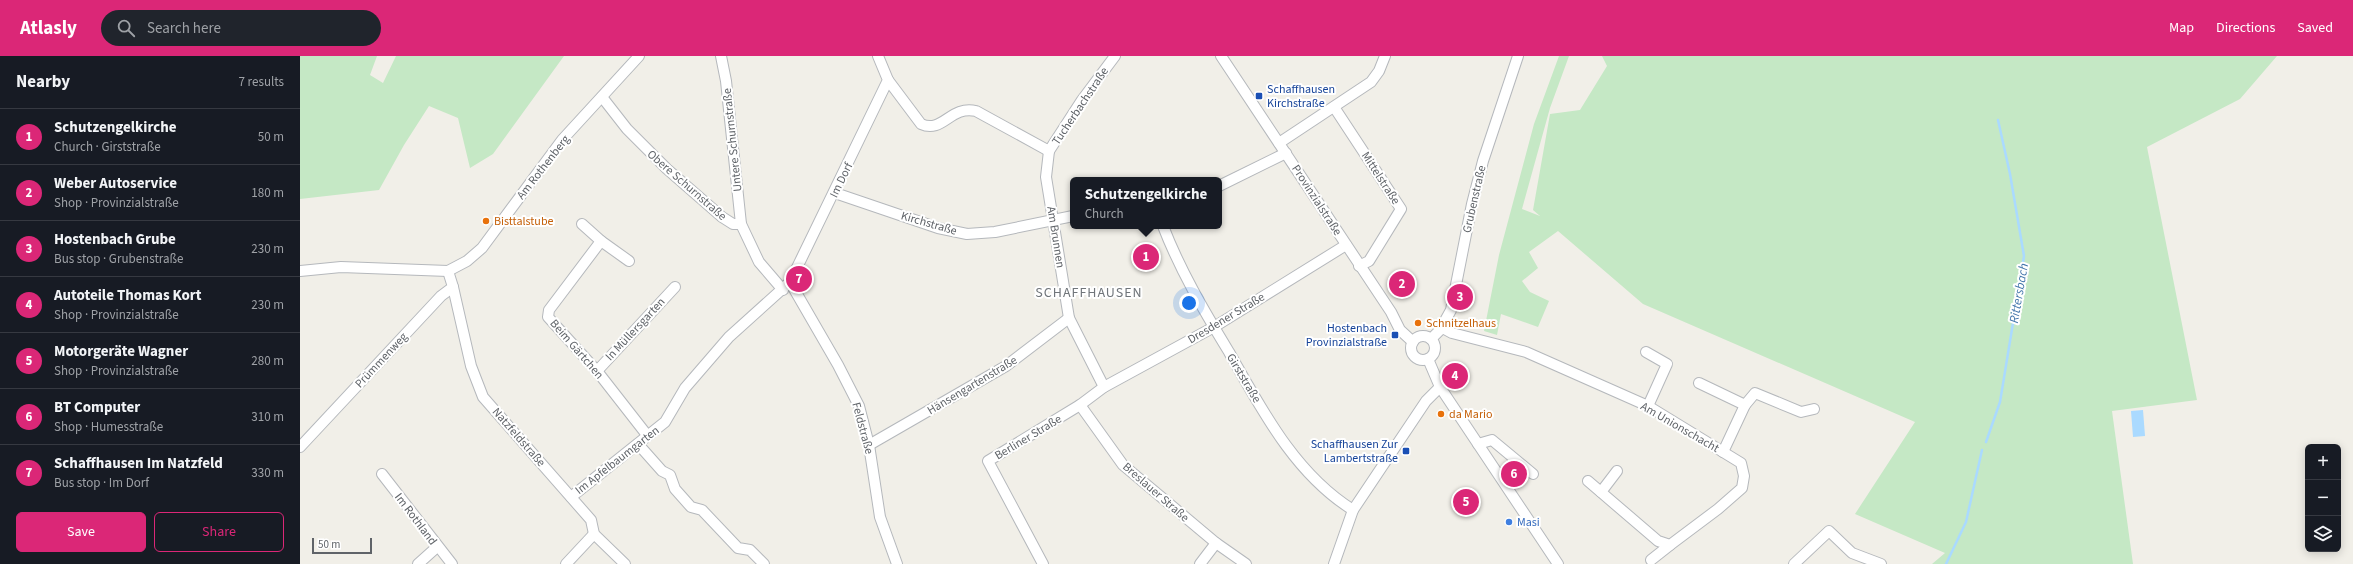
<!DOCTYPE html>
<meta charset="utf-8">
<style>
:root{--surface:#171b24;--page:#20242c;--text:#f1f3f6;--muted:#9ea1a6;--line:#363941;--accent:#db2777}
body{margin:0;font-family:"Source Sans 3",sans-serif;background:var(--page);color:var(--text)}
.controls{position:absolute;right:12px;bottom:12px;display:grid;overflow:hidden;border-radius:6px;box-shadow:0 2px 10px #0003}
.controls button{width:36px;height:36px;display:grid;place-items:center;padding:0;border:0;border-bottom:1px solid var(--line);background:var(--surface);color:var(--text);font:20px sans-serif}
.scale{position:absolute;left:12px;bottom:10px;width:60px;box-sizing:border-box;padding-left:4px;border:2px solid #5f6368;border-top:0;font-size:11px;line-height:14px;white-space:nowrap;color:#5f6368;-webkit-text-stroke:3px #fff;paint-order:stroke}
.you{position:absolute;left:889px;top:247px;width:14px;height:14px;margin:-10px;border:3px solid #fff;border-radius:50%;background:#1a73e8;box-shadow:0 0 0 6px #1a73e833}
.badge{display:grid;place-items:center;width:26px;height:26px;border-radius:50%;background:var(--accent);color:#fff;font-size:13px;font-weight:700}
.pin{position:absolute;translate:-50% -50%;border:2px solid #fff;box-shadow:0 1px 4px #0006}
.popup{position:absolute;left:770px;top:121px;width:152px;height:52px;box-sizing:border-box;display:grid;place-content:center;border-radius:6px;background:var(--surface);filter:drop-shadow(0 1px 3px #0005);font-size:13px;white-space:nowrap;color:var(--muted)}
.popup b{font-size:15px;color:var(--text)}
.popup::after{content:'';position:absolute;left:50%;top:100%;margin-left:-8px;border:8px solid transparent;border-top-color:var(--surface)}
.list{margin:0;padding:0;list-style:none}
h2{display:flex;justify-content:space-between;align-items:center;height:52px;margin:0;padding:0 16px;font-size:17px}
h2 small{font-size:13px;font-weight:400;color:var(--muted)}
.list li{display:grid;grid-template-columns:26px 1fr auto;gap:12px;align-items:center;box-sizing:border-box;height:56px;padding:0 16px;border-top:1px solid var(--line)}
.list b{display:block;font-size:15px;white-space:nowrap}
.list p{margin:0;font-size:13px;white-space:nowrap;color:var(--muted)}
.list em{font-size:13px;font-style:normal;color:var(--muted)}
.actions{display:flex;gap:8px;padding:12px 16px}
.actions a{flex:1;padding:9px 0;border:1px solid var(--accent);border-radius:6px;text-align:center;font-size:14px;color:var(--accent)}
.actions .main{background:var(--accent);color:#fff}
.icon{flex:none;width:22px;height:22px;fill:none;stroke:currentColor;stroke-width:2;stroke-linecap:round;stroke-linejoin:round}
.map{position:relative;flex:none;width:2053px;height:508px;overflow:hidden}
header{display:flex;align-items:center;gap:24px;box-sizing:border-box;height:56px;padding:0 20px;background:var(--accent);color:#fff}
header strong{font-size:19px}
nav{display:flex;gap:22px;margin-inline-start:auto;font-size:14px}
.search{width:280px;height:36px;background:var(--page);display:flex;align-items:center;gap:10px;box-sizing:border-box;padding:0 14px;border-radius:22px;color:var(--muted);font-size:15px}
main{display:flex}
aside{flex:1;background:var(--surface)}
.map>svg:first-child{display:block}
.green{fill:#c5e8c5}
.water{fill:#aadaff}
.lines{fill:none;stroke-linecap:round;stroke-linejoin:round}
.stream{stroke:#aadaff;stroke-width:2.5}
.minor-casing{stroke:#b5b8bc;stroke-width:12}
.minor{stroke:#fff;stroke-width:10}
.transit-dot{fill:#1a4fb4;stroke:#fff;stroke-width:1.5}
.food-dot{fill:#e8710a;stroke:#fff;stroke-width:1.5}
.shop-dot{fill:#3f7fe0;stroke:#fff;stroke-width:1.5}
.labels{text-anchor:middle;stroke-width:4;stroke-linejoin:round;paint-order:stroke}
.transit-label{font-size:12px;fill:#164399;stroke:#fff;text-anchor:end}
.street-label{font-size:12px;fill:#5f6368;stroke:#fff}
.food-label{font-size:12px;fill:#c56008;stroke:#fff;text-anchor:start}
.shop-label{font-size:12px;fill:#366cbe;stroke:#fff;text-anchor:start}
.water-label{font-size:13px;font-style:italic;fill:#4174aa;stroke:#fff}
.quarter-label{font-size:14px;letter-spacing:1px;fill:#70757a;stroke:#fff}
</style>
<header>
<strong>Atlasly</strong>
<div class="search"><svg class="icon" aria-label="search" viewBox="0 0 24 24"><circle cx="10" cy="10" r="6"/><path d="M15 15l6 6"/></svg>Search here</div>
<nav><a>Map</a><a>Directions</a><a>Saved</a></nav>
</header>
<main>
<aside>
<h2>Nearby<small>7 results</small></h2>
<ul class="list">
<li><span class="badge">1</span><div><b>Schutzengelkirche</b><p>Church · Girststraße</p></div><em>50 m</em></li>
<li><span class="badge">2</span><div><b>Weber Autoservice</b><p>Shop · Provinzialstraße</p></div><em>180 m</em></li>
<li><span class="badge">3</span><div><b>Hostenbach Grube</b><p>Bus stop · Grubenstraße</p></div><em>230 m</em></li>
<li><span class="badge">4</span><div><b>Autoteile Thomas Kort</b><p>Shop · Provinzialstraße</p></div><em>230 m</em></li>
<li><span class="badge">5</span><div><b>Motorgeräte Wagner</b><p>Shop · Provinzialstraße</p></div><em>280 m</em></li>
<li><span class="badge">6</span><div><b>BT Computer</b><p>Shop · Humesstraße</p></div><em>310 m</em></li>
<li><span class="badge">7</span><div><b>Schaffhausen Im Natzfeld</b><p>Bus stop · Im Dorf</p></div><em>330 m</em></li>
</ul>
<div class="actions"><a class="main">Save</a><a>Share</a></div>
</aside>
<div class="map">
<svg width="2053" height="508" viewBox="0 0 2053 508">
<rect width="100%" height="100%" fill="#f1efe8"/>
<!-- green -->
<g class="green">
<polygon points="0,0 77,0 70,19 83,27 96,0 264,0 193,98 170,112 158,62 129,50 104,89 79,134 0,143"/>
<polygon points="1259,0 1269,0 1250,52 1222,153 1240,160 1233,154 1250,58 1280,54 1307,10 1302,0 1977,0 1940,43 1847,91 1897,344 1812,355 1833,508 1632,508 1645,497 1555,458 1615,366 1343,248 1258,175 1229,196 1238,212 1222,225 1230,236 1249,245 1238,271 1201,258 1197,279 1184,275 1199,199 1234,68"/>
</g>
<!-- water -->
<polygon class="water" points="1843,354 1845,380 1833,381 1831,355"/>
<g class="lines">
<!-- stream -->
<g class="stream">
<polyline points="1686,386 1700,346 1724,200 1710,118 1698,64"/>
<polyline points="1646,508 1666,466 1682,394"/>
</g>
<defs>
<g id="minor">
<polyline points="421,0 426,25 441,168 459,206 483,234"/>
<polyline points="921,0 1091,256 1100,274 1113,286"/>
<path d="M588,24L621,68C643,78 650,49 676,55L749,95L782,44L815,0"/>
<polyline points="302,41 327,73 367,113 422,161 433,168 441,168"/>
<polyline points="1034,51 1101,153 1069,205 1059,210"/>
<polyline points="979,87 1071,26 1079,15 1085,0"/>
<polyline points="749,95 746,121 769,262 804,331"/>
<polyline points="919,130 986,97"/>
<polyline points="535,137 638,172 667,178 695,176 773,160"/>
<polyline points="282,168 301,185 249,254 248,261 297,315 347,379"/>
<path d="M863,170C880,214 904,255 929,296C962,354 995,418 1053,454"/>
<polyline points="301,185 329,205"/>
<polyline points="0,215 41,211 148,215 167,205 182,192 262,84 339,0"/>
<polyline points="490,226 538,309 559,350 569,389 580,461 597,508"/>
<polyline points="153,231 171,310 183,341 291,464 294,478 325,508"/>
<polyline points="1141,271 1152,277 1226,296 1348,350 1441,407 1444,420 1442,432 1418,453 1370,489 1358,485 1288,425"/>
<circle cx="1123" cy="292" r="12"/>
<polyline points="1131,283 1140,274 1151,254 1172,148 1183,105 1218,0"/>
<polyline points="1346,296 1367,308 1348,350"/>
<polyline points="1128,303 1140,331 1258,508"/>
<polyline points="297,315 375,231"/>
<polyline points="1399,327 1445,349"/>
<polyline points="780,349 823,409 916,487 946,508"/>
<polyline points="338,388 362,415 370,419 375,433 391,451 402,454 438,492 450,494 464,508"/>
<polyline points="1178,388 1192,384 1233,418"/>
<polyline points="569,389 706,310 769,262"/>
<polyline points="0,391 141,240 153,231 148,215"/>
<polyline points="1423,396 1445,349 1455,337 1501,356 1514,353"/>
<polyline points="82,418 152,508"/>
<polyline points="1301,436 1317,415"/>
<polyline points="271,441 365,366 385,332 429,281 490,226 588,24 578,0"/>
<polyline points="1351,504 1370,489"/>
<polyline points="118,508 137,491"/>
<polyline points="266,508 294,478"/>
<polyline points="743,508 688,405 780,349 804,331 914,271 1046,189"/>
<polyline points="900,508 916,487"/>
<polyline points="1034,508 1053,454 1126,345 1140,331"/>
<polyline points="1494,508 1529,475 1552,497 1581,508"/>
</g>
</defs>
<!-- minor casing -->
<use href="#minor" class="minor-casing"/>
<!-- minor -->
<use href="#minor" class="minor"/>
</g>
<!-- markers -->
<g class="transit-dot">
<rect x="955" y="36" width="8" height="8" rx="2"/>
<rect x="1091" y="275" width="8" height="8" rx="2"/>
<rect x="1102" y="391" width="8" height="8" rx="2"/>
</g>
<g class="food-dot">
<circle cx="186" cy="165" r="4"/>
<circle cx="1118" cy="267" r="4"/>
<circle cx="1141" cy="358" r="4"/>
</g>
<circle class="shop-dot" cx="1209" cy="466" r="4"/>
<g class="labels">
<!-- transit labels -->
<g class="transit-label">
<text x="967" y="37" text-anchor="start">Schaffhausen<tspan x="967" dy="14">Kirchstraße</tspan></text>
<text x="1087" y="276">Hostenbach<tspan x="1087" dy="14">Provinzialstraße</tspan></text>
<text x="1098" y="392">Schaffhausen Zur<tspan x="1098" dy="14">Lambertstraße</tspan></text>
</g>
<!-- street labels -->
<g class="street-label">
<text transform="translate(780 50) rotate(-56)" y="4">Tucherbachstraße</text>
<text transform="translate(432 84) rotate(-96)" y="4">Untere Schurnstraße</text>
<text transform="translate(243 111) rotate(-52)" y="4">Am Rothenberg</text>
<text transform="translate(1081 122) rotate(57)" y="4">Mittelstraße</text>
<text transform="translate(541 124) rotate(-64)" y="4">Im Dorf</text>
<text transform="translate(387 129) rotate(41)" y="4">Obere Schurnstraße</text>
<text transform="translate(1174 143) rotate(-77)" y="4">Grubenstraße</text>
<text transform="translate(1017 144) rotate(57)" y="4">Provinzialstraße</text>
<text transform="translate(629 167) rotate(16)" y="4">Kirchstraße</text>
<text transform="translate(756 181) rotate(81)" y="4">Am Brunnen</text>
<text transform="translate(926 262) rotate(-31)" y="4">Dresdener Straße</text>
<text transform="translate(335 273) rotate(-47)" y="4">In Müllersgarten</text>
<text transform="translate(277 293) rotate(49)" y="4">Beim Gärtchen</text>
<text transform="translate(81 304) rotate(-47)" y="4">Prümmenweg</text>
<text transform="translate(944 322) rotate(59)" y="4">Girststraße</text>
<text transform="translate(672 329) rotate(-31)" y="4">Hänsengartenstraße</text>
<text transform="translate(1380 371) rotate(30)" y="4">Am Unionschacht</text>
<text transform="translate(563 372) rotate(75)" y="4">Feldstraße</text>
<text transform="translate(219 381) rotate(49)" y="4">Natzfeldstraße</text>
<text transform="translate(728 381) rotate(-31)" y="4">Berliner Straße</text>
<text transform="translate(317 404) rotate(-38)" y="4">Im Apfelbaumgarten</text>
<text transform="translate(856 436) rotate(41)" y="4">Breslauer Straße</text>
<text transform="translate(116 463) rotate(53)" y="4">Im Rothland</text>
</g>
<!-- food labels -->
<g class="food-label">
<text x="194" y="169">Bisttalstube</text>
<text x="1126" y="271">Schnitzelhaus</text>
<text x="1149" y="362">da Mario</text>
</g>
<!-- shop labels -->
<g class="shop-label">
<text x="1217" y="470">Masi</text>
</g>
<!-- water labels -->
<g class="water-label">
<text transform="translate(1718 237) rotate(-80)" y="5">Rittersbach</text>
</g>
<!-- quarter labels -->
<g class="quarter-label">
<text x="789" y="241">SCHAFFHAUSEN</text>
</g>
</g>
</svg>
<div class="controls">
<button>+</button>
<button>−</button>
<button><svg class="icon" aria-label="layers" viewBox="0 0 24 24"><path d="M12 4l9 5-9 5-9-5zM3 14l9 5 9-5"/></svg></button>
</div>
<div class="scale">50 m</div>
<div class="you"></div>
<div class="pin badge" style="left:846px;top:201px">1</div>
<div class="popup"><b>Schutzengelkirche</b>Church</div>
<div class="pin badge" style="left:1102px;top:228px">2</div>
<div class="pin badge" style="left:1160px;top:241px">3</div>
<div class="pin badge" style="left:1155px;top:320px">4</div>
<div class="pin badge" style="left:1166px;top:446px">5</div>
<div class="pin badge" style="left:1214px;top:418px">6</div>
<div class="pin badge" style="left:499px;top:223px">7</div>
</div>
</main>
